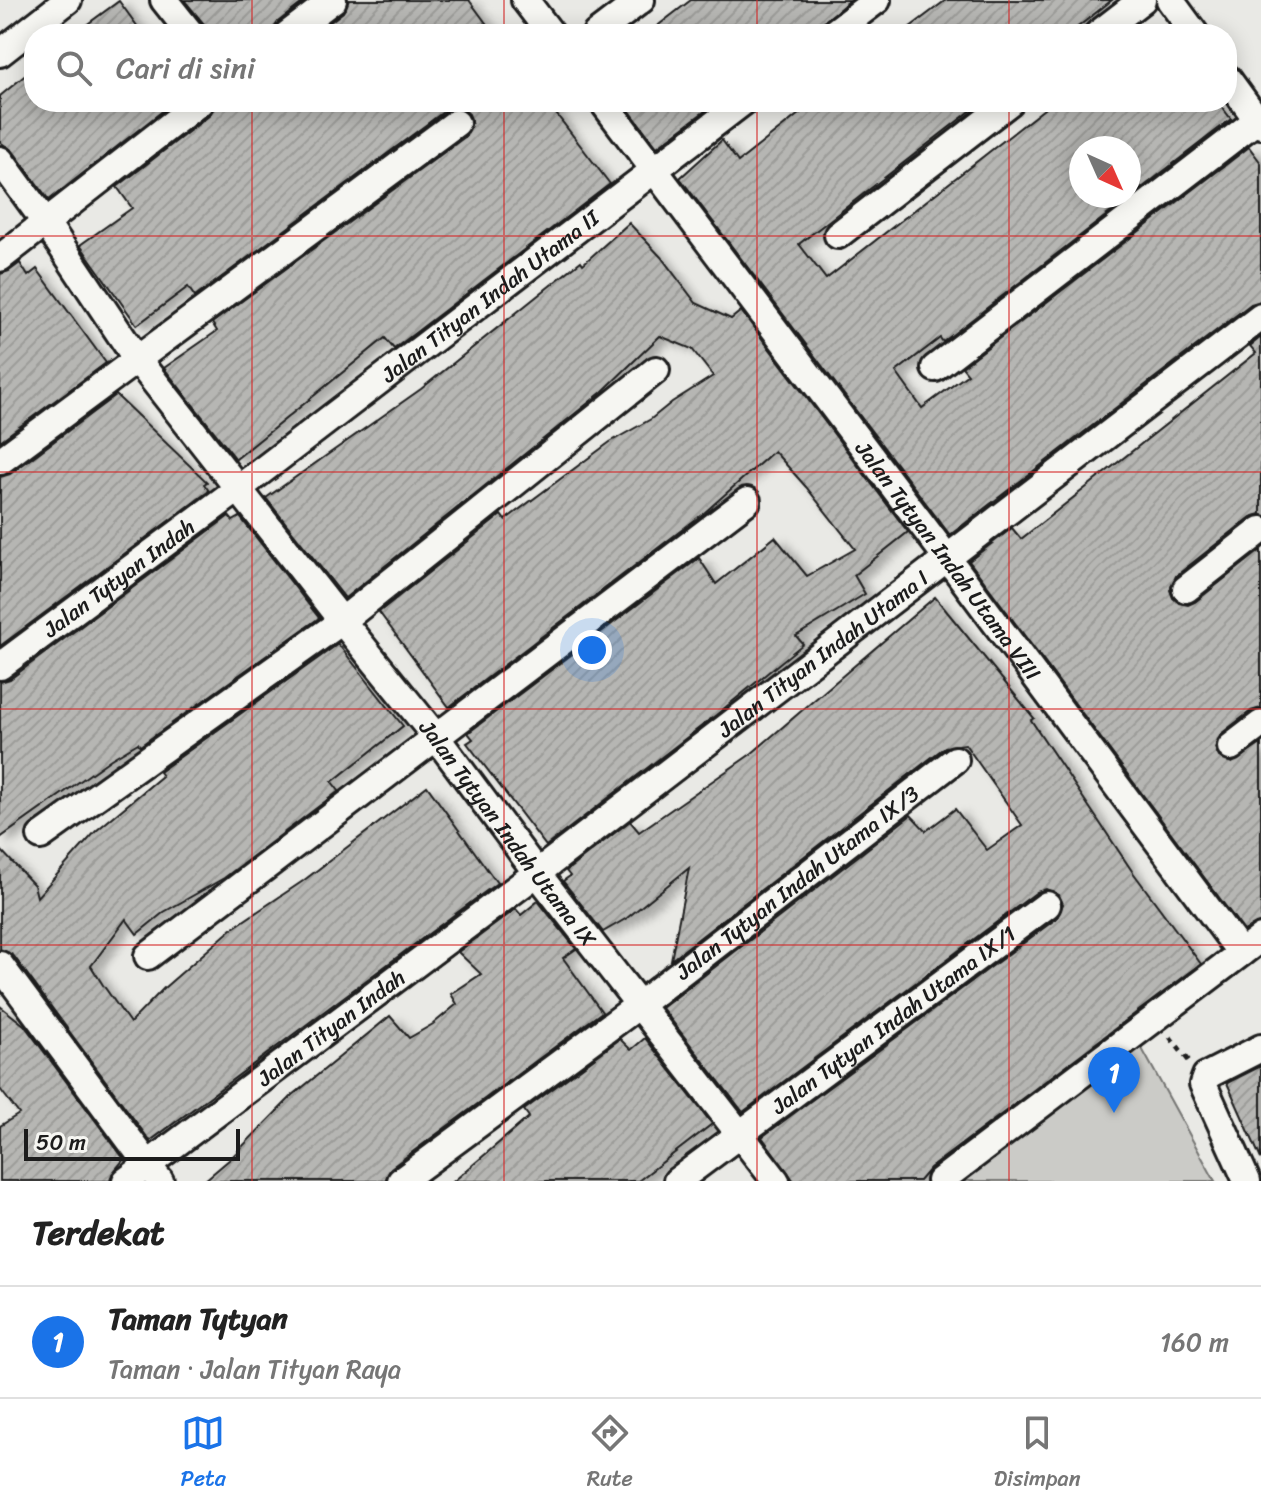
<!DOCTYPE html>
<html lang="id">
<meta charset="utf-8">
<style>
:root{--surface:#fff;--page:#f2f2f2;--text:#222;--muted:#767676;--line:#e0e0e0;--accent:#1a73e8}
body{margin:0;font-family:Sriracha,sans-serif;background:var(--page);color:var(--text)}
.compass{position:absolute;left:1069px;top:136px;width:72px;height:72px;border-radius:50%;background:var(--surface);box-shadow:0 4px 20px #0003;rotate:135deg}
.scale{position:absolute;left:24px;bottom:20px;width:216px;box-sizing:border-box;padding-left:8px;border:4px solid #1c1c1c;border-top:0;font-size:22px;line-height:28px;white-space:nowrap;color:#1c1c1c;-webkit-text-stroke:6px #f6f6f2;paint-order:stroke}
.you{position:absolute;left:592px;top:650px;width:28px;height:28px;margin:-20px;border:6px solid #fff;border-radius:50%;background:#1a73e8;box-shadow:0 0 0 12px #1a73e833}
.badge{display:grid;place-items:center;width:52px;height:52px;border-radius:50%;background:var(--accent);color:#fff;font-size:26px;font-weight:700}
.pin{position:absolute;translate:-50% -66px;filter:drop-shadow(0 2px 4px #0008)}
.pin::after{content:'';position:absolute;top:42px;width:28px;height:24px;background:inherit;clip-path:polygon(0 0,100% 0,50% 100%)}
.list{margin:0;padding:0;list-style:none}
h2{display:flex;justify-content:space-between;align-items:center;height:104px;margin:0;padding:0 32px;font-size:34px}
h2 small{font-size:26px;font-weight:400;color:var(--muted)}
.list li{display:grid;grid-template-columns:52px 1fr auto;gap:24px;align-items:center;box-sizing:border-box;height:112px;padding:0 32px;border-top:2px solid var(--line)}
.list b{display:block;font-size:30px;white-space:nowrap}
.list p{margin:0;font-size:26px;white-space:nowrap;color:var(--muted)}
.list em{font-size:26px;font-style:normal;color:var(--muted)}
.icon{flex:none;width:44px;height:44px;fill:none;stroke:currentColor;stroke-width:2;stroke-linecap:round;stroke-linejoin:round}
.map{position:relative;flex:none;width:1261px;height:1181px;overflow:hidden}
.search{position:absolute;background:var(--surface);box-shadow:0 4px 20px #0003;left:24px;right:24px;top:24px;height:88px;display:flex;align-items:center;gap:20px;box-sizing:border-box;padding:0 28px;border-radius:32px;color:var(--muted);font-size:30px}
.sheet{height:216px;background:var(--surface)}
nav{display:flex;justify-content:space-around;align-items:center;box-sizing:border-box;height:112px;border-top:2px solid var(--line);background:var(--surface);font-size:22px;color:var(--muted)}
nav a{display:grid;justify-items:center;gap:4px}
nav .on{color:var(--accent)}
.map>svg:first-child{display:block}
.green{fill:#cbcbc7;stroke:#747472;stroke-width:2}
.building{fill:url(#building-hatch);stroke:#1c1c1c;stroke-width:2;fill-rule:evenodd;filter:url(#shadow)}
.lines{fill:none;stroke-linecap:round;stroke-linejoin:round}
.minor-casing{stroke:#1c1c1c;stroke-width:32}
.path{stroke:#1c1c1c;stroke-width:5;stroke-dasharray:6 6;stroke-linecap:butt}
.minor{stroke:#f6f6f2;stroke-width:26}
.grid{fill:none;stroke:#d62828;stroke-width:2;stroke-opacity:0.55}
.labels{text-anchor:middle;stroke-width:7;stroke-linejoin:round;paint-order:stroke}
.street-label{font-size:22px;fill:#1c1c1c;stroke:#f6f6f2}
</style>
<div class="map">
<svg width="1261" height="1181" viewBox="0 0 1261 1181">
<defs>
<pattern id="building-hatch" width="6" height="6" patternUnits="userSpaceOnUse" patternTransform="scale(2)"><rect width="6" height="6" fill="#b6b6b3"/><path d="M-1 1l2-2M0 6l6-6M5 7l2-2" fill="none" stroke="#9c9c99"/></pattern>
<filter id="shadow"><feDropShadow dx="9" dy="5" stdDeviation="4" flood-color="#0004"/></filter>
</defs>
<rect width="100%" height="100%" fill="#e9e9e5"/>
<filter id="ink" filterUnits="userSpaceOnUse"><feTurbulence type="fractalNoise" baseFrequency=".0125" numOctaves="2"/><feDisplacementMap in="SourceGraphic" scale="16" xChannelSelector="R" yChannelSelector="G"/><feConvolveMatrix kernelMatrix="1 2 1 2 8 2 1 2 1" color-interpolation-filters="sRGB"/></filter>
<g filter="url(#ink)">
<!-- green -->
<polygon class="green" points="1140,1045 1215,1181 959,1181"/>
<!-- building -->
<g class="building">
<polygon points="184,0 306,0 278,22 272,34 207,34 204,24"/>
<polygon points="349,0 469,0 494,34 315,34 343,12"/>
<polygon points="691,0 850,0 810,34 647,34"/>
<polygon points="946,0 1112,0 1069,34 901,34"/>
<polygon points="119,1 143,34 74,34"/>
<polygon points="34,68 34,102 174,102 49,200 13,151 0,142 0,96"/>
<polygon points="216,102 547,102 610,184 394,349 385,338 236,459 164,368 217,331 212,323 466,136 472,122 469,114 463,109 455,107 446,110 195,297 188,287 137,325 80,245 132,208 117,187 210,115"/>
<polygon points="623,102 717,102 657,147"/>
<path d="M814,102H982L799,244L826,279L1053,102H1218L1231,119L943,342L940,338L896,372L922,408L968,374L962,367L1249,147L1261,163V301L1251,304L950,535L680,178L722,140L738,162ZM1081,148H1129V196H1081Z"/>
<polygon points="629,223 661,257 696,303 731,319 741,311 908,532 854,575 865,594 796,636 803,644 716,715 546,846 467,743 473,739 468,733 699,558 716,584 775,537 807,576 855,549 806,487 774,451 704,513 449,707 379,612 501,515 505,520 610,442 651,419 672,402 713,376 692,349 660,336 602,392 345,598 266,498 421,389 581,261 583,264"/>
<polygon points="20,263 28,276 37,269 106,363 0,441 0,274 9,271"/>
<polygon points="1261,337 1261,514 1251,517 1176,576 1170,590 1173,598 1179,603 1188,605 1195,602 1261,550 1261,708 1251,711 1221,734 1215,748 1219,757 1232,763 1261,744 1261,922 1244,931 969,561 1012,528 1021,539 1256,353 1250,346"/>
<polygon points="116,395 207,482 204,484 209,491 0,646 0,477 10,474"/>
<polygon points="229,516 233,521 240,517 319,618 140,746 138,743 111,759 0,838 0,682 10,679"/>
<polygon points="935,597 1034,718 1031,720 1132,871 1201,964 930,1168 919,1181 794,1181 762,1137 1057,918 1063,904 1059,895 1046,889 1037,892 743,1112 662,1008 911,815 926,831 955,809 987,850 1022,825 965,744 945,747 671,960 689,868 627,918 603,932 563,881 570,876 566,871 630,821 639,832 751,754"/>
<polygon points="338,644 403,726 332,782 339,791 224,878 164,912 137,934 126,919 91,966 103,985 130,1023 164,988 233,928 303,881 427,786 497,883 150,1141 13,955 0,949 0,849 34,885 37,897 96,831 162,776 159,772"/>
<polygon points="538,901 576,949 563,958 602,1012 391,1168 385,1181 204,1181 230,1159 293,1095 390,1016 409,1038 433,1024 457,1004 451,994 481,974 458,952 516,909 521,915"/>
<polygon points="0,1006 24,1025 124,1159 112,1174 110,1181 0,1181 0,1126 19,1114 0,1089"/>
<polygon points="645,1038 712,1124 638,1181 454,1181 529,1117 524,1110 620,1039 631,1050"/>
<polygon points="1261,1066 1261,1159 1227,1083"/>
</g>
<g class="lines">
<defs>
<g id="minor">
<polyline points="164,0 191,34"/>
<polyline points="525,0 551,34"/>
<polyline points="1170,0 1195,34"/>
<polyline points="288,34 333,0"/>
<polyline points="596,34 641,0"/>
<polyline points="832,34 877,0"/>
<polyline points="1098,34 1142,0"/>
<polyline points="0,53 68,0"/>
<polyline points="1227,78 1261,125"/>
<path id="s1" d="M603,102L948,559L1241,953"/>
<path id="s2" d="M0,160L46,223L136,358L342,621L436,737L537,873L776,1181"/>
<polyline points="838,235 1010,102"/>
<polyline points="0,258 200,102"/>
<polyline points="935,368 1257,120"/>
<polyline points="0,461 456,123"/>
<polyline points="1186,589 1261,530"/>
<path id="s3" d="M0,666L238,489L743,102"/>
<polyline points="1231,747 1261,724"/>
<polyline points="41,836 342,621 656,370"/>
<polyline points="148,956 747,501"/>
<polyline points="0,965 160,1181"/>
<path id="s4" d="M126,1181L537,873L1261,317"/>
<path id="s5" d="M401,1181L639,1005L955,760"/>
<path id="s6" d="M677,1181L1047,905"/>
<polyline points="940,1181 1261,938"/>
<polyline points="1247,1181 1203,1084 1206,1076 1261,1048"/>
</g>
</defs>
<!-- minor casing -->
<use href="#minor" class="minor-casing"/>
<!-- path -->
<polyline class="path" points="1170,1037 1189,1061"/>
<!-- minor -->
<use href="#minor" class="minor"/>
</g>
</g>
<!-- grid -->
<path class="grid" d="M252,0V34M504,0V34M757,0V34M1009,0V34M252,102V1181M504,102V1181M757,102V1181M1009,102V1181M0,236H1261M0,472H1261M0,709H1261M0,945H1261"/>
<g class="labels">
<!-- street labels -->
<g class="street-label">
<text dy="8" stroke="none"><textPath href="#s3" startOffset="614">Jalan Tityan Indah Utama II</textPath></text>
<text dy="8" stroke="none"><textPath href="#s1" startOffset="574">Jalan Tytyan Indah Utama VIII</textPath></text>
<text dy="8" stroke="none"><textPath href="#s3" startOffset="148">Jalan Tytyan Indah</textPath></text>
<text dy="8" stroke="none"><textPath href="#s4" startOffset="874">Jalan Tityan Indah Utama I</textPath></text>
<text dy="8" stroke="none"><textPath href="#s2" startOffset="844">Jalan Tytyan Indah Utama IX</textPath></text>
<text dy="8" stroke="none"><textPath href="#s5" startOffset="496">Jalan Tytyan Indah Utama IX/3</textPath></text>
<text dy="8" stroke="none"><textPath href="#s6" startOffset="270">Jalan Tytyan Indah Utama IX/1</textPath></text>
<text dy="8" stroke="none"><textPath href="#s4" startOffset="256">Jalan Tityan Indah</textPath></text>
</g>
</g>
</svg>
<svg class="compass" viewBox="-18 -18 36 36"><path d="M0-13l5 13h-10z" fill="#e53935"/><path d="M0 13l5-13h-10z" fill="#767676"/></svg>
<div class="scale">50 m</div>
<div class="you"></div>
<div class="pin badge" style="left:1114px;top:1113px">1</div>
<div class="search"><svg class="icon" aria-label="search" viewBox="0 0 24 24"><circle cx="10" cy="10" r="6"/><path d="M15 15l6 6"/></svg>Cari di sini</div>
</div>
<section class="sheet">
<h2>Terdekat<small></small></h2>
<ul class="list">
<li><span class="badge">1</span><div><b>Taman Tytyan</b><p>Taman · Jalan Tityan Raya</p></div><em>160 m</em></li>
</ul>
</section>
<nav>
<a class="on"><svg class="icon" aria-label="map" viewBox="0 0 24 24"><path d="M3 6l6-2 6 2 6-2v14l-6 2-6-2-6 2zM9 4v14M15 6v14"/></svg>Peta</a>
<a><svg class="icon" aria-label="directions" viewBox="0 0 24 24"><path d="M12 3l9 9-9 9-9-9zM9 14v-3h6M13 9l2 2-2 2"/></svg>Rute</a>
<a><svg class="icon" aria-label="saved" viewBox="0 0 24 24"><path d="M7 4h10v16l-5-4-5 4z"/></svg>Disimpan</a>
</nav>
